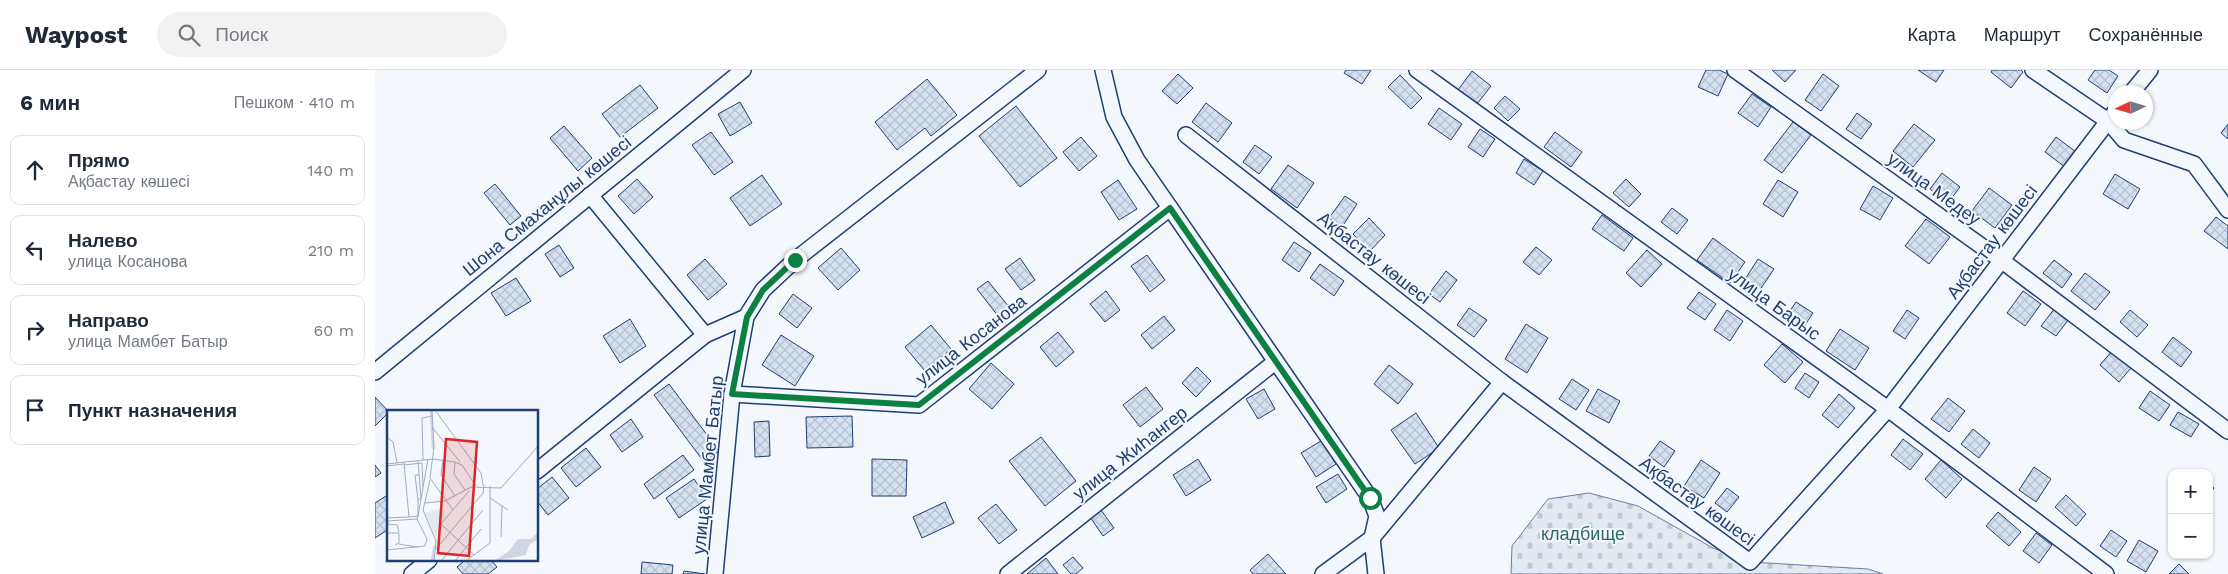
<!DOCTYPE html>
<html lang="ru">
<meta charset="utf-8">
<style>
:root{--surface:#fff;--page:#f2f2f3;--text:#1f2937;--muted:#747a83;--line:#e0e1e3}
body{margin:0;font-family:"Work Sans",sans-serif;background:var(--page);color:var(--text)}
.controls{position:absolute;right:15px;bottom:15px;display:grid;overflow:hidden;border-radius:10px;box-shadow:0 1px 4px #0004}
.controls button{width:45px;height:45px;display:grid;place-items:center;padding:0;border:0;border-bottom:1px solid var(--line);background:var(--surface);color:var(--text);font:25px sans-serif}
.compass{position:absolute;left:1733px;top:15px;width:45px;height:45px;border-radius:50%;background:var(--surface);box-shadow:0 1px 4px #0004;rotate:266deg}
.stop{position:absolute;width:15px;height:15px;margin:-11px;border:4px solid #0b8043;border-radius:50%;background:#fff}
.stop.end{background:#0b8043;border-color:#fff;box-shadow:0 1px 5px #0008}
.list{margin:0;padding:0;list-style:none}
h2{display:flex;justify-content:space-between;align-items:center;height:65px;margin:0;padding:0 20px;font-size:21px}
h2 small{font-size:16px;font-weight:400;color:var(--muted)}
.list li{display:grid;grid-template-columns:32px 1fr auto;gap:15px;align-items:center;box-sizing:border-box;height:70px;margin:0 10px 10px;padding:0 10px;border:1px solid var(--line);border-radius:10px}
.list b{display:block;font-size:19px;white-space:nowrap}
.list p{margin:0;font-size:16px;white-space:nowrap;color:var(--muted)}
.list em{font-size:16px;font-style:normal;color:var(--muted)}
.icon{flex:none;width:28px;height:28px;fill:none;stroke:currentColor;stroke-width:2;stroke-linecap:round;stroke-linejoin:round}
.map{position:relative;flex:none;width:1853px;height:504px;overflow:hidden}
header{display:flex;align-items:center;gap:30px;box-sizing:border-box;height:70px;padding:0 25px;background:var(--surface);border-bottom:1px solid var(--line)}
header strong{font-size:24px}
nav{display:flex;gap:28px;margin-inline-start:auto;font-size:18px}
.search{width:350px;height:45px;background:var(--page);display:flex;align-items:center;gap:12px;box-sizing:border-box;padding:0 18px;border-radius:28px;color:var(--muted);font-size:19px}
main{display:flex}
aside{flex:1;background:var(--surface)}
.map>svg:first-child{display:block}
.cemetery{fill:url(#cemetery-stones);stroke:#687fa3}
.building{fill:url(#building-cross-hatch);stroke:#1d3f73}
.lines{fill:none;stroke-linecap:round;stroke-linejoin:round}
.street-casing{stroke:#1d3f73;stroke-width:18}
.street{stroke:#f4f7fb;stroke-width:15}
.route{stroke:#0b8043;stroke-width:6}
.labels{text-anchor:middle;stroke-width:4;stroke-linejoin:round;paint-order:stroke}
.street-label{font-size:18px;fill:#1d3f73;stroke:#f4f7fb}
.park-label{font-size:18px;fill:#2c6c60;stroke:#f4f7fb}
.inset-river{fill:none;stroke:#cfd7e4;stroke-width:2.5}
.inset-road{fill:none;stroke:#9eadc5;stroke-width:1}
.view{fill:#d62828;fill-opacity:0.15;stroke:#d62828;stroke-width:2.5}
.inset-edge{fill:none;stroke:#1d3f73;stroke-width:2.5}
</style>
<header>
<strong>Waypost</strong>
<div class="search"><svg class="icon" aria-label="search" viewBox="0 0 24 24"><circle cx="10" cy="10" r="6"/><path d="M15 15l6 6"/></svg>Поиск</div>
<nav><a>Карта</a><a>Маршрут</a><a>Сохранённые</a></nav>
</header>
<main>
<aside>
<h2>6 мин<small>Пешком · 410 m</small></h2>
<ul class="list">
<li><svg class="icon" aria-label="ahead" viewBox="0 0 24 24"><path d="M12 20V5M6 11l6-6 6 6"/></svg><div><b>Прямо</b><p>Ақбастау көшесі</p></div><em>140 m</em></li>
<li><svg class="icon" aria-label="left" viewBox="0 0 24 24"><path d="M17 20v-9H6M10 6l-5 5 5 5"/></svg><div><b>Налево</b><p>улица Косанова</p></div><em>210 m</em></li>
<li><svg class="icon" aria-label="right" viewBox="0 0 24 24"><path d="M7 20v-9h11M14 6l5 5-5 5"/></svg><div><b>Направо</b><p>улица Мамбет Батыр</p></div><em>60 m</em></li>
<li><svg class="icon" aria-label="arrive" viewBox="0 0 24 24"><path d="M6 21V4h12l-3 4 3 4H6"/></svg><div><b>Пункт назначения</b></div></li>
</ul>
</aside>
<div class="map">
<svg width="1853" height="504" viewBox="0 0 1853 504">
<defs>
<pattern id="cemetery-stones" width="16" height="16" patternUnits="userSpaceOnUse" patternTransform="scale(1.25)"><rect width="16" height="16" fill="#e3e9f0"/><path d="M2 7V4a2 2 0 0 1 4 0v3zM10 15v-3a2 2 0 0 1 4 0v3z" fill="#c2c9d1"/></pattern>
<pattern id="building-cross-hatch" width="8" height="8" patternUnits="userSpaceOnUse" patternTransform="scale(1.25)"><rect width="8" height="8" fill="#d5e0f0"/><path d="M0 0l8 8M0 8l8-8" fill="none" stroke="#b6c1d1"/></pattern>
</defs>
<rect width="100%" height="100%" fill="#f4f7fb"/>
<!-- cemetery -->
<polygon class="cemetery" points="1214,423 1263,436 1338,478 1375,492 1493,499 1508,504 1136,504 1137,476 1173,429"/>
<!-- building -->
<g class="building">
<polygon points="971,0 996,0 987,14 969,3"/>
<polygon points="1331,0 1344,0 1353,4 1343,26 1323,17"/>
<polygon points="1397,0 1421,0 1410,12"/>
<polygon points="1543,0 1569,0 1561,12"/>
<polygon points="1617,0 1646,0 1648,2 1636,18 1616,2"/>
<polygon points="1720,0 1734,0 1743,6 1732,23 1713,10"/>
<polygon points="1097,1 1116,16 1102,34 1083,20"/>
<polygon points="803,4 818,18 802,34 787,21"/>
<polygon points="1448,4 1464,16 1446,41 1430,30"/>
<polygon points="1025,5 1047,28 1036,39 1013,17"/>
<polygon points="552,9 582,45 556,66 550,58 522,80 500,52"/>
<polygon points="265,15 283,38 245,67 227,44"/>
<polygon points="1377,24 1396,37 1383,57 1363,43"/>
<polygon points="1130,26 1145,39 1133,51 1119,38"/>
<polygon points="365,32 377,53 355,66 343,44"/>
<polygon points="831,33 857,53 843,72 817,52"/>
<polygon points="641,36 682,88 645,117 604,66"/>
<polygon points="1064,38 1087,54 1076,70 1053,54"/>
<polygon points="1482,43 1497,54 1486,69 1471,59"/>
<polygon points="1418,52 1436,65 1407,103 1389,90"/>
<polygon points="1539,54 1560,70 1538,97 1518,81"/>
<polygon points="1853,54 1853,69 1846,63"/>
<polygon points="189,56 217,88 203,101 175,68"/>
<polygon points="1105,59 1120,69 1108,87 1093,77"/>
<polygon points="336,62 358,92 339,105 317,75"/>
<polygon points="1180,62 1207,82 1196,97 1169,77"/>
<polygon points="706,67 722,86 704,101 688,82"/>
<polygon points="1681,67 1701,82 1690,97 1670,82"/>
<polygon points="880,75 897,87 884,104 868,92"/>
<polygon points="1149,89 1168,101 1159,115 1141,103"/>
<polygon points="913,95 939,113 922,138 896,119"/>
<polygon points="1567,103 1585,117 1573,133 1555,119"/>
<polygon points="1740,104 1765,119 1753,139 1728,124"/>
<polygon points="387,105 407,134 375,156 355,128"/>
<polygon points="262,109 278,127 259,144 243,126"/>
<polygon points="1251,109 1266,124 1254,137 1238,123"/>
<polygon points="743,110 762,139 744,150 726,122"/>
<polygon points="1403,110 1423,122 1408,147 1388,134"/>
<polygon points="120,114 146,146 135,155 109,123"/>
<polygon points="1498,116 1518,128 1505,150 1485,139"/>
<polygon points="1614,118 1637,135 1620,158 1597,141"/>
<polygon points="970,126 982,134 967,157 954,148"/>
<polygon points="1297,138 1313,150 1302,164 1286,152"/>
<polygon points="1227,145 1258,168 1249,181 1217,159"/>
<polygon points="1841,147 1853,156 1853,179 1829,161"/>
<polygon points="994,148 1010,165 995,181 978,164"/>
<polygon points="1551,149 1575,167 1554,194 1530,176"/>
<polygon points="1338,168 1370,192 1355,213 1322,190"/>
<polygon points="919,172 936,183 924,202 907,190"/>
<polygon points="184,175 199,198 185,207 170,184"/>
<polygon points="1161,177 1177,190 1164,205 1148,192"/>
<polygon points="466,178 485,200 463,220 443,198"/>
<polygon points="1272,180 1287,194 1266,217 1251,203"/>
<polygon points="772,185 790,210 775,222 756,196"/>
<polygon points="645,188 660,210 646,220 630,199"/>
<polygon points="330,189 352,214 333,230 312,205"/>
<polygon points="1383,189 1399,199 1380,227 1365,217"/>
<polygon points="1679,190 1697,204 1687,218 1668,203"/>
<polygon points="945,194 969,211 959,226 935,208"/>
<polygon points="1071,201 1082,210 1065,232 1054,224"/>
<polygon points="1710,203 1735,222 1720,240 1696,221"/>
<polygon points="141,208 156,231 131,246 116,223"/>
<polygon points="613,211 634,237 623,246 602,219"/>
<polygon points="731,221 745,240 730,252 715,234"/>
<polygon points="1648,221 1666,234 1650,256 1632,243"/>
<polygon points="1324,222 1341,234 1330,250 1312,238"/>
<polygon points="418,224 437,238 422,258 404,244"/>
<polygon points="1421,232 1438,243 1426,261 1409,250"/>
<polygon points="1094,238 1112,250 1099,267 1082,255"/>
<polygon points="1680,238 1694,249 1681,266 1666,256"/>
<polygon points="1352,240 1368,251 1355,271 1339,260"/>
<polygon points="1532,240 1544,248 1530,269 1518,261"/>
<polygon points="1755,240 1773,255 1762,267 1745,252"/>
<polygon points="789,246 800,260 777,279 766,265"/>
<polygon points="255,249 271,276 245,293 228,266"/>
<polygon points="1151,254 1173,268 1152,303 1130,289"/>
<polygon points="556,255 576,279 550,301 530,277"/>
<polygon points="1465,259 1494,278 1480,300 1451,281"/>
<polygon points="683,262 699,282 681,297 665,277"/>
<polygon points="406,265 439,286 420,316 387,295"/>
<polygon points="1798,267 1817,282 1806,297 1787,282"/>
<polygon points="1407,274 1428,292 1410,313 1389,295"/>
<polygon points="1737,281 1756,298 1744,312 1725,295"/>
<polygon points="616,293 639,314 617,339 594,319"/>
<polygon points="1014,295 1038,314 1023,334 999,314"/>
<polygon points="822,297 836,311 821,327 807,313"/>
<polygon points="1430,303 1444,312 1434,328 1420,318"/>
<polygon points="1197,309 1214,320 1201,340 1184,329"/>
<polygon points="294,314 344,381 329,392 279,325"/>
<polygon points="771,317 788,339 765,357 748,335"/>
<polygon points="889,319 900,339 883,349 871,329"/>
<polygon points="1223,319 1245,331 1234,353 1211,341"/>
<polygon points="1775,321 1795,335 1784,351 1764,338"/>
<polygon points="1464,324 1480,338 1463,358 1447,345"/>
<polygon points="0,327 14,342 0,356"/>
<polygon points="1573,328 1590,341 1574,362 1556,349"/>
<polygon points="1803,342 1824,354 1816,367 1795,355"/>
<polygon points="1041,343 1064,378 1040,394 1016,360"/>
<polygon points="477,346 478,377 432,378 431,347"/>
<polygon points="256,349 268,367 247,382 235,365"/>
<polygon points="394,351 395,386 380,387 379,352"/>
<polygon points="1598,359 1615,373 1604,388 1586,374"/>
<polygon points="666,367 701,411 670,436 634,391"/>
<polygon points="1528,369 1548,384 1535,400 1516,385"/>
<polygon points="946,371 961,394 941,407 926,383"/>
<polygon points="1285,371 1300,381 1289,397 1274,386"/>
<polygon points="211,378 226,397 201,417 186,398"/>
<polygon points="308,385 319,400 279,429 269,414"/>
<polygon points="497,389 532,390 531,426 497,426"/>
<polygon points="823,389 836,410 811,426 798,405"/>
<polygon points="1326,390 1345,403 1329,428 1309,416"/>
<polygon points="1566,390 1587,409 1571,428 1550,409"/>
<polygon points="0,395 6,403 0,407"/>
<polygon points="1659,397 1676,409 1661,432 1644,420"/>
<polygon points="963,404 972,419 951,433 941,417"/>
<polygon points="177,407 194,428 173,445 162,431 162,419"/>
<polygon points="319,409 332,429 304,448 291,428"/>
<polygon points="1834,414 1839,418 1834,424"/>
<polygon points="1352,418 1364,427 1352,442 1340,433"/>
<polygon points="1691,425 1711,444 1701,456 1680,437"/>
<polygon points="11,426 14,430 14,459 0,468 0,433"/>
<polygon points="570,432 579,453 547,468 538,447"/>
<polygon points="621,434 642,460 624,474 603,448"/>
<polygon points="726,440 739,458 728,466 715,447"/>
<polygon points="1623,442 1646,462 1634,476 1611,456"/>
<polygon points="1736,460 1752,471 1741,487 1725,476"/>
<polygon points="1661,463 1677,475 1664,493 1648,481"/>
<polygon points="1764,470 1783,481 1771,502 1752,491"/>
<polygon points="893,484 911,504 878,504 875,500"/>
<polygon points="698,487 708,498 701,504 696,504 688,495"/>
<polygon points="671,488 683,504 652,504"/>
<polygon points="90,490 116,490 122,497 113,504 88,504 82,497"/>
<polygon points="267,492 298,495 297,504 266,504"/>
<polygon points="1804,494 1814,504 1794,504"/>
<polygon points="309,501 330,504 308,504"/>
</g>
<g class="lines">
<defs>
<g id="street">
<polyline points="728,0 739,47 762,90 995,428 1002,446 997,468 1001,504"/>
<polyline points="1042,0 1513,339 1731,504"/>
<polyline points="1360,0 1626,190 1853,361"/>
<polyline points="1658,0 1733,51 1749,70 1819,94 1853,140"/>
<polyline points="1757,22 1775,0"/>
<polyline points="811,65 1127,312 1375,492 1513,339 1740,42"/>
<polyline points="215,125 330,265"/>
<polyline points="0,302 368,0"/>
<polyline points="357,324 544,335 795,138"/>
<polyline points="162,401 330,265 371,247"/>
<polyline points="37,504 54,490"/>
<polyline points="340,504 357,324 371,247 388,220 420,190 663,0"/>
<polyline points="633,504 900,292"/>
<polyline points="948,504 997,468 1127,312"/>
</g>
</defs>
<!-- street casing -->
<use href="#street" class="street-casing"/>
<!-- street -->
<use href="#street" class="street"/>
</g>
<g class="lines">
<!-- route -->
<polyline class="route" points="420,190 388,220 372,247 357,324 544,335 795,138 995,428"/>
</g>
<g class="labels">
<!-- street labels -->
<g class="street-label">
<text transform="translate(1559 119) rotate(36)" y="6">улица Медеу</text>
<text transform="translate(172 136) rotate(-39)" y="6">Шона Смаханұлы көшесі</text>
<text transform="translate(1617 172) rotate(-53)" y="6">Ақбастау көшесі</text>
<text transform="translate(999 188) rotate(38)" y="6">Ақбастау көшесі</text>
<text transform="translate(1399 234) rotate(36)" y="6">улица Барыс</text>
<text transform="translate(596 270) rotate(-38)" y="6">улица Косанова</text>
<text transform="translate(755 383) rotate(-38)" y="6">улица Жиhангер</text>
<text transform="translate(333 395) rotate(-84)" y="6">улица Мамбет Батыр</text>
<text transform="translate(1322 431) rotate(36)" y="6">Ақбастау көшесі</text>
</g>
<!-- park labels -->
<g class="park-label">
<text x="1208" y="470">кладбище</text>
</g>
</g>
<!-- overview -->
<g transform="translate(12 340)">
<rect width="151" height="151" fill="#f4f7fb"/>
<path d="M50,99L56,100L58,105L49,128L38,103Z" fill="#e3e9f0"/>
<path d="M151,122V129L142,135L139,145L107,151L122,141L131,129H144Z" fill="#cfd7e4"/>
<path class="inset-river" d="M44,0L46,39M45,151L48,135"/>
<path class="inset-road" d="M45,0L47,37L43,68L66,100M48,0L94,63L96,75M45,17L73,52M0,27L6,32L10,53M36,50L35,8L45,6M56,50L54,65L68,86M31,51L34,88L31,90L28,65H32M68,52L67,64L78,80M0,54L46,49L68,52L75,55L89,76M17,55L35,53L36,77M0,56L17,54M43,70L36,100L49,131L47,151M82,81L54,114L87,145M103,88L121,100M31,90V106L41,49M38,93L58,91L84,77L114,78L152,35M0,108L22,107L17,53M0,111L30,109L31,106L22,107M0,114L10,115L12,122M0,123H12V133L8,135M114,127L115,95M12,134L30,137M49,139L96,83L97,75M0,140L38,136L40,129L30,109M54,151L96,100M68,151L94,119M79,151L103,133V76"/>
<path class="view" d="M59,29L90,32L82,146L51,143Z"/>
<rect width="151" height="151" class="inset-edge"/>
</g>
</svg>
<div class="controls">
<button>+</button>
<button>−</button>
</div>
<svg class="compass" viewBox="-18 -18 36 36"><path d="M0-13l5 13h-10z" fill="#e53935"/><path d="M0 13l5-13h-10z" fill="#747a83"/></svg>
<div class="stop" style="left:995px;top:428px"></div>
<div class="stop end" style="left:420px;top:190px"></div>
</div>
</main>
